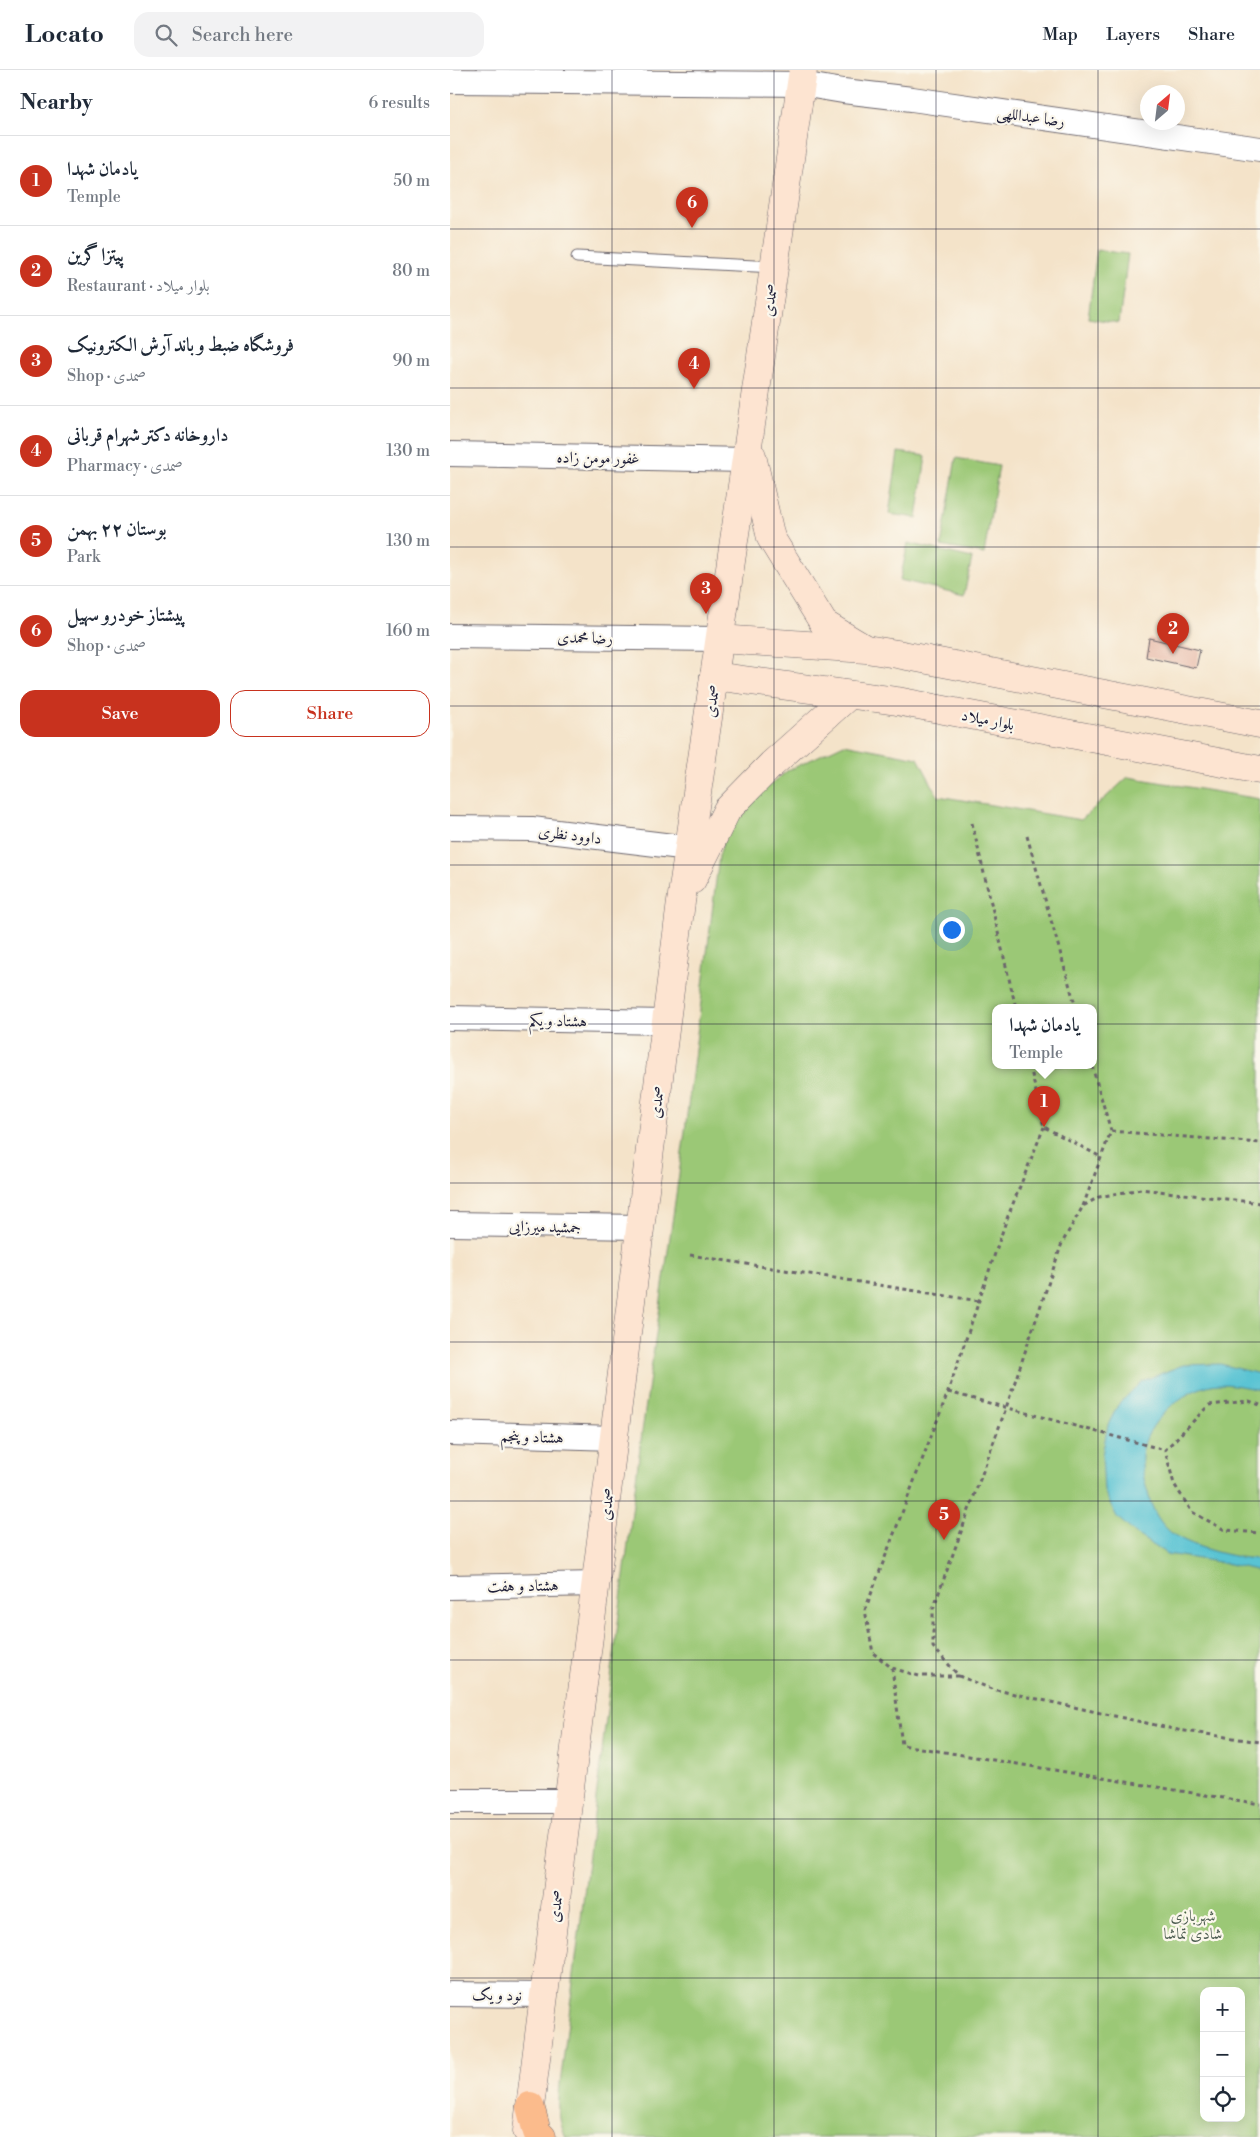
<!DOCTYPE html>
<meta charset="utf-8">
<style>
:root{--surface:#fff;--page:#f2f2f3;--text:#1f2937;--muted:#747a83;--line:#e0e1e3;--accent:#c8321e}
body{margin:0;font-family:"Libre Bodoni",Amiri,serif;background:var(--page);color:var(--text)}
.controls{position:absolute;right:15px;bottom:15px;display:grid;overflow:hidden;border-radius:10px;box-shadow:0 5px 20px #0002}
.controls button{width:45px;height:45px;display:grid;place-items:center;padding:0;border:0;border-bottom:1px solid var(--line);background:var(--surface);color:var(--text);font:25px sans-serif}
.compass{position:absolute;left:690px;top:15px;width:45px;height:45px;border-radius:50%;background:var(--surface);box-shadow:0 5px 20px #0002;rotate:28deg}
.you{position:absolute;left:501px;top:859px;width:18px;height:18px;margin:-12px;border:4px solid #fff;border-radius:50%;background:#1a73e8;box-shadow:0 0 0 8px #1a73e833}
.badge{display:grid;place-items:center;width:32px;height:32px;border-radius:50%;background:var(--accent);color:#fff;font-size:16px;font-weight:700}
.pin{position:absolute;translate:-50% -41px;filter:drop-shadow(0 1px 2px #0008)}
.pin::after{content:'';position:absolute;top:26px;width:18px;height:15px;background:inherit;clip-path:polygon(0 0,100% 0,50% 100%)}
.popup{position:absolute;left:542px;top:934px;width:105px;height:65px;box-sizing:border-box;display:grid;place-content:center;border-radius:10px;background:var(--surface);filter:drop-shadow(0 1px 4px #0005);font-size:16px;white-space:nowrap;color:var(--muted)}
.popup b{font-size:19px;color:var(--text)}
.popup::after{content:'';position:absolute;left:50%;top:100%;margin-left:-10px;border:10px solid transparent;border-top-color:var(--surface)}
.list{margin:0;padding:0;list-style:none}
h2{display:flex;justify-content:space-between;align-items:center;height:65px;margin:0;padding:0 20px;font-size:21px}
h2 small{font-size:16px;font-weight:400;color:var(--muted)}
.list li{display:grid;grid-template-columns:32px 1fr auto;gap:15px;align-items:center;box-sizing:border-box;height:90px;padding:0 20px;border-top:1px solid var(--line)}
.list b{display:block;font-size:19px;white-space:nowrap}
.list p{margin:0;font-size:16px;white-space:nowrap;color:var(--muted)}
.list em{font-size:16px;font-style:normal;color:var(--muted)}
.actions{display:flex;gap:10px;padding:15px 20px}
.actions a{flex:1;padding:11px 0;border:1px solid var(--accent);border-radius:15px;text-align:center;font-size:18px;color:var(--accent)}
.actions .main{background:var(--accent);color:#fff}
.icon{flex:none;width:28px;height:28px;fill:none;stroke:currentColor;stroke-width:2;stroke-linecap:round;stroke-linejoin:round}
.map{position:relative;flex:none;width:810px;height:2067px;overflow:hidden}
header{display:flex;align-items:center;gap:30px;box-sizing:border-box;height:70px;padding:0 25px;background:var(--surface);border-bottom:1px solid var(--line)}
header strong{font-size:24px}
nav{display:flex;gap:28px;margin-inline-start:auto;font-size:18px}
.search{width:350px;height:45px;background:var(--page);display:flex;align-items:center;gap:12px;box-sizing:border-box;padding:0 18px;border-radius:15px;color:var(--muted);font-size:19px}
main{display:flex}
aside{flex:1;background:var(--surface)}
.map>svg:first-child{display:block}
.green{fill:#9bc876;stroke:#5e7558;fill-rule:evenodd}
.water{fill:#58c3d3;stroke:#3d7287}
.building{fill:#e5b09e}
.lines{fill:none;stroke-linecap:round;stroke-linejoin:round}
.lane-casing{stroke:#6c666d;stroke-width:13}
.street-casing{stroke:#6c666d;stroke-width:26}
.secondary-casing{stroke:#6c666d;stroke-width:29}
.primary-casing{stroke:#6c666d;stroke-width:29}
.path{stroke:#6c666d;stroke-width:3;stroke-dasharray:4 4;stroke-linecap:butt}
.lane{stroke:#fff;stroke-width:11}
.street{stroke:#fff;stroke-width:24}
.secondary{stroke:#fde4d1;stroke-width:28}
.primary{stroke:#fbbb8c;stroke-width:28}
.grid{fill:none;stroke:#22223b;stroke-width:1;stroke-opacity:0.55}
.labels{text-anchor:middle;stroke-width:4.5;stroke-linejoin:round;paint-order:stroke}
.street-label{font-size:16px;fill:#22223b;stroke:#fbf7ec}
.park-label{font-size:16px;fill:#4c5c50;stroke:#fbf7ec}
</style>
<header>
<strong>Locato</strong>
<div class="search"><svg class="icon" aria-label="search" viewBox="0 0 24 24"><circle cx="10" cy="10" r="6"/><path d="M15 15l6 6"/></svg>Search here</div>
<nav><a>Map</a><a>Layers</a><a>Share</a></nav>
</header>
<main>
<aside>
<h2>Nearby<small>6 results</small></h2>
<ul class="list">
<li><span class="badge">1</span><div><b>یادمان شهدا</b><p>Temple</p></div><em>50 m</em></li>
<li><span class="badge">2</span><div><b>پیتزا گرین</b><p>Restaurant · بلوار میلاد</p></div><em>80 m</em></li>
<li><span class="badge">3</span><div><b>فروشگاه ضبط و باند آرش الکترونیک</b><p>Shop · صمدی</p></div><em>90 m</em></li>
<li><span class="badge">4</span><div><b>داروخانه دکتر شهرام قربانی</b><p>Pharmacy · صمدی</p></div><em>130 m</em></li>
<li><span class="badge">5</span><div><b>بوستان ۲۲ بهمن</b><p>Park</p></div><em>130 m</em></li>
<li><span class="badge">6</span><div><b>پیشتاز خودرو سهیل</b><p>Shop · صمدی</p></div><em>160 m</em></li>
</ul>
<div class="actions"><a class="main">Save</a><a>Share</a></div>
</aside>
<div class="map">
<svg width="810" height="2067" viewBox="0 0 810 2067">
<rect width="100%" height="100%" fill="#fbf7ec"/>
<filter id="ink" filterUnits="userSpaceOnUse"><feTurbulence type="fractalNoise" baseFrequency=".02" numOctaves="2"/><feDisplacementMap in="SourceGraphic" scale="10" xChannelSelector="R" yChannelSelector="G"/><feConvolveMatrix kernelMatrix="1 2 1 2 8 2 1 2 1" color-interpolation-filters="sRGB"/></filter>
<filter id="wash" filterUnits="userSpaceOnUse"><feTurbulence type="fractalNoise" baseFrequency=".0096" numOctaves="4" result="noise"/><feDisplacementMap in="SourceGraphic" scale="20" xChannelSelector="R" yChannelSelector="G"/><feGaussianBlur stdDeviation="1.12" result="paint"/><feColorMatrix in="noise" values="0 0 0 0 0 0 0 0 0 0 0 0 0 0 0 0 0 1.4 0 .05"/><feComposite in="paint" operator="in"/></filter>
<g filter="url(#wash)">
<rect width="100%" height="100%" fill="#f4e3c9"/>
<!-- green -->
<g class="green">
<polygon points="647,180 678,184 669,253 638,248"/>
<polygon points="448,382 476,386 467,448 439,444"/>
<polygon points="506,388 549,396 534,484 491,476"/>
<polygon points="458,473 522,488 514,525 450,510"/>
<path d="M394,674L468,688L488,726L631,750L678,707L810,729V2067H116C103,2043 111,2010 114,1984L192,1362L234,1069L269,786L276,763L293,738L337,701ZM545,938H643V996H545ZM754,1921H791V2048H754Z"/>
</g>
<!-- water -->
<path class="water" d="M770,1294L810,1304V1320C794,1317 773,1311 757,1316C728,1324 695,1354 692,1385C691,1397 694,1411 698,1423C701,1436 707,1449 717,1459C733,1476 787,1489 810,1489V1501L775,1493L717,1484L687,1465L667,1447L654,1421L652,1385L658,1355L668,1335L692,1311L733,1295Z"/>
<g id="blocks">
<!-- building -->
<polygon class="building" points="699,568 750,580 746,598 696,587"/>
</g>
</g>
<g filter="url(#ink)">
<use href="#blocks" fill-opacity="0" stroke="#6c666d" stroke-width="1"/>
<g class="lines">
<defs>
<polyline id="lane" points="127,187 324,197"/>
<g id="street">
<polyline points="0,11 351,14 393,21 462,29 810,79"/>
<polyline points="0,384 296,390"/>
<polyline points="0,566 270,569"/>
<polyline points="0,758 82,759 239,778"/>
<polyline points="0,948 216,952"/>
<polyline points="0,1154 190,1157"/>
<polyline points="0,1363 164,1368"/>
<polyline points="0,1517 146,1514"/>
<polyline points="0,1731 118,1731"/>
<polyline points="0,1924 94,1925"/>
</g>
<g id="secondary">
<polyline points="302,386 321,468 374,554 412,577"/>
<polyline points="270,569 416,579 447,584 810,654"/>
<polyline points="264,606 447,631 810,700"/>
<polyline points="242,810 277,740 322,694 398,626"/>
<polyline points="77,2061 231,832 353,0"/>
</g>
<polyline id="primary" points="80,2036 87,2062 92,2067"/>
</defs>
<!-- lane casing -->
<use href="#lane" class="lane-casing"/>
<!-- street casing -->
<use href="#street" class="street-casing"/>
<!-- secondary casing -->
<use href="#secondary" class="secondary-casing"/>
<!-- primary casing -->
<use href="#primary" class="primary-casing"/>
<!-- path -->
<g class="path">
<polyline points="522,753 566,938"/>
<polyline points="577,766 626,938"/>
<polyline points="580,996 594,1057 651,1087"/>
<polyline points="642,996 661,1061"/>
<polyline points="810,1133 691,1119 649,1127 633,1136 612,1173 556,1338 483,1539 483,1577 509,1606 542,1619 728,1660 810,1672"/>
<polyline points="633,1136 661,1061 810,1073"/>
<polyline points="240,1185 529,1231"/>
<polyline points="498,1322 715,1380"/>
<polyline points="810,1335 799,1331 759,1335 715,1380 724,1414 742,1442 775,1460 810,1463"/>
<polyline points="442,1598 452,1675 810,1734"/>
<polyline points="509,1606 469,1606 442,1598 423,1583 415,1540 498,1322 556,1151 594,1057"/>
</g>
<!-- lane -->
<use href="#lane" class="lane"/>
<!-- street -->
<use href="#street" class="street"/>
<!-- secondary -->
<use href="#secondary" class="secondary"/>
<!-- primary -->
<use href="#primary" class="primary"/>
</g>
</g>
<!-- grid -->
<path class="grid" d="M162,0V2067M324,0V2067M486,0V2067M648,0V2067M0,159H810M0,318H810M0,477H810M0,636H810M0,795H810M0,954H810M0,1113H810M0,1272H810M0,1431H810M0,1590H810M0,1749H810M0,1908H810"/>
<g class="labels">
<!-- street labels -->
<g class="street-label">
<text transform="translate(581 46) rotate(8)" y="6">رضا عبداللهی</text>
<text transform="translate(319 230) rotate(-82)" y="6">صمدی</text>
<text transform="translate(148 387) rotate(1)" y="6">غفور مومن زاده</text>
<text transform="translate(135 567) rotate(1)" y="6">رضا محمدی</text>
<text transform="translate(261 631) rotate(-82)" y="6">صمدی</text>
<text transform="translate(538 649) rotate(11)" y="6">بلوار میلاد</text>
<text transform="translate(120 764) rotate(7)" y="6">داوود نظری</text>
<text transform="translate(108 950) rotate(1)" y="6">هشتاد و یکم</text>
<text transform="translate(206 1032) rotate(-83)" y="6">صمدی</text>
<text transform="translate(95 1156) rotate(1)" y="6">جمشید میرزایی</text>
<text transform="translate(82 1366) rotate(2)" y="6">هشتاد و پنجم</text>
<text transform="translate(156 1434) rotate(-83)" y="6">صمدی</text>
<text transform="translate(73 1515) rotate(-1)" y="6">هشتاد و هفت</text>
<text transform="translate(105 1836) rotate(-83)" y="6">صمدی</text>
<text transform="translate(47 1924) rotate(1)" y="6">نود و یک</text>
</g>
<!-- park labels -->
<g class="park-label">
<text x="743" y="1851">شهربازی<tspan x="743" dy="18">شادی تماشا</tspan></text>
</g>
</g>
</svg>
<div class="controls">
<button>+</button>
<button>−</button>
<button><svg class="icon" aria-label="locate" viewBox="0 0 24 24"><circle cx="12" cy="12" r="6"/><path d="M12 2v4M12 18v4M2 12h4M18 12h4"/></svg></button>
</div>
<svg class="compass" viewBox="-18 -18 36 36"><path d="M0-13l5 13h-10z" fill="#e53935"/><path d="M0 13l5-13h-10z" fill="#747a83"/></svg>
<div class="you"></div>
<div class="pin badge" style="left:594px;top:1057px">1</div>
<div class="popup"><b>یادمان شهدا</b>Temple</div>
<div class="pin badge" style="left:723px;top:584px">2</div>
<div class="pin badge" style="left:256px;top:544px">3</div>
<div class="pin badge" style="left:244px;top:319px">4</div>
<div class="pin badge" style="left:494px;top:1470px">5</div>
<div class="pin badge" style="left:242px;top:158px">6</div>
</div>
</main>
